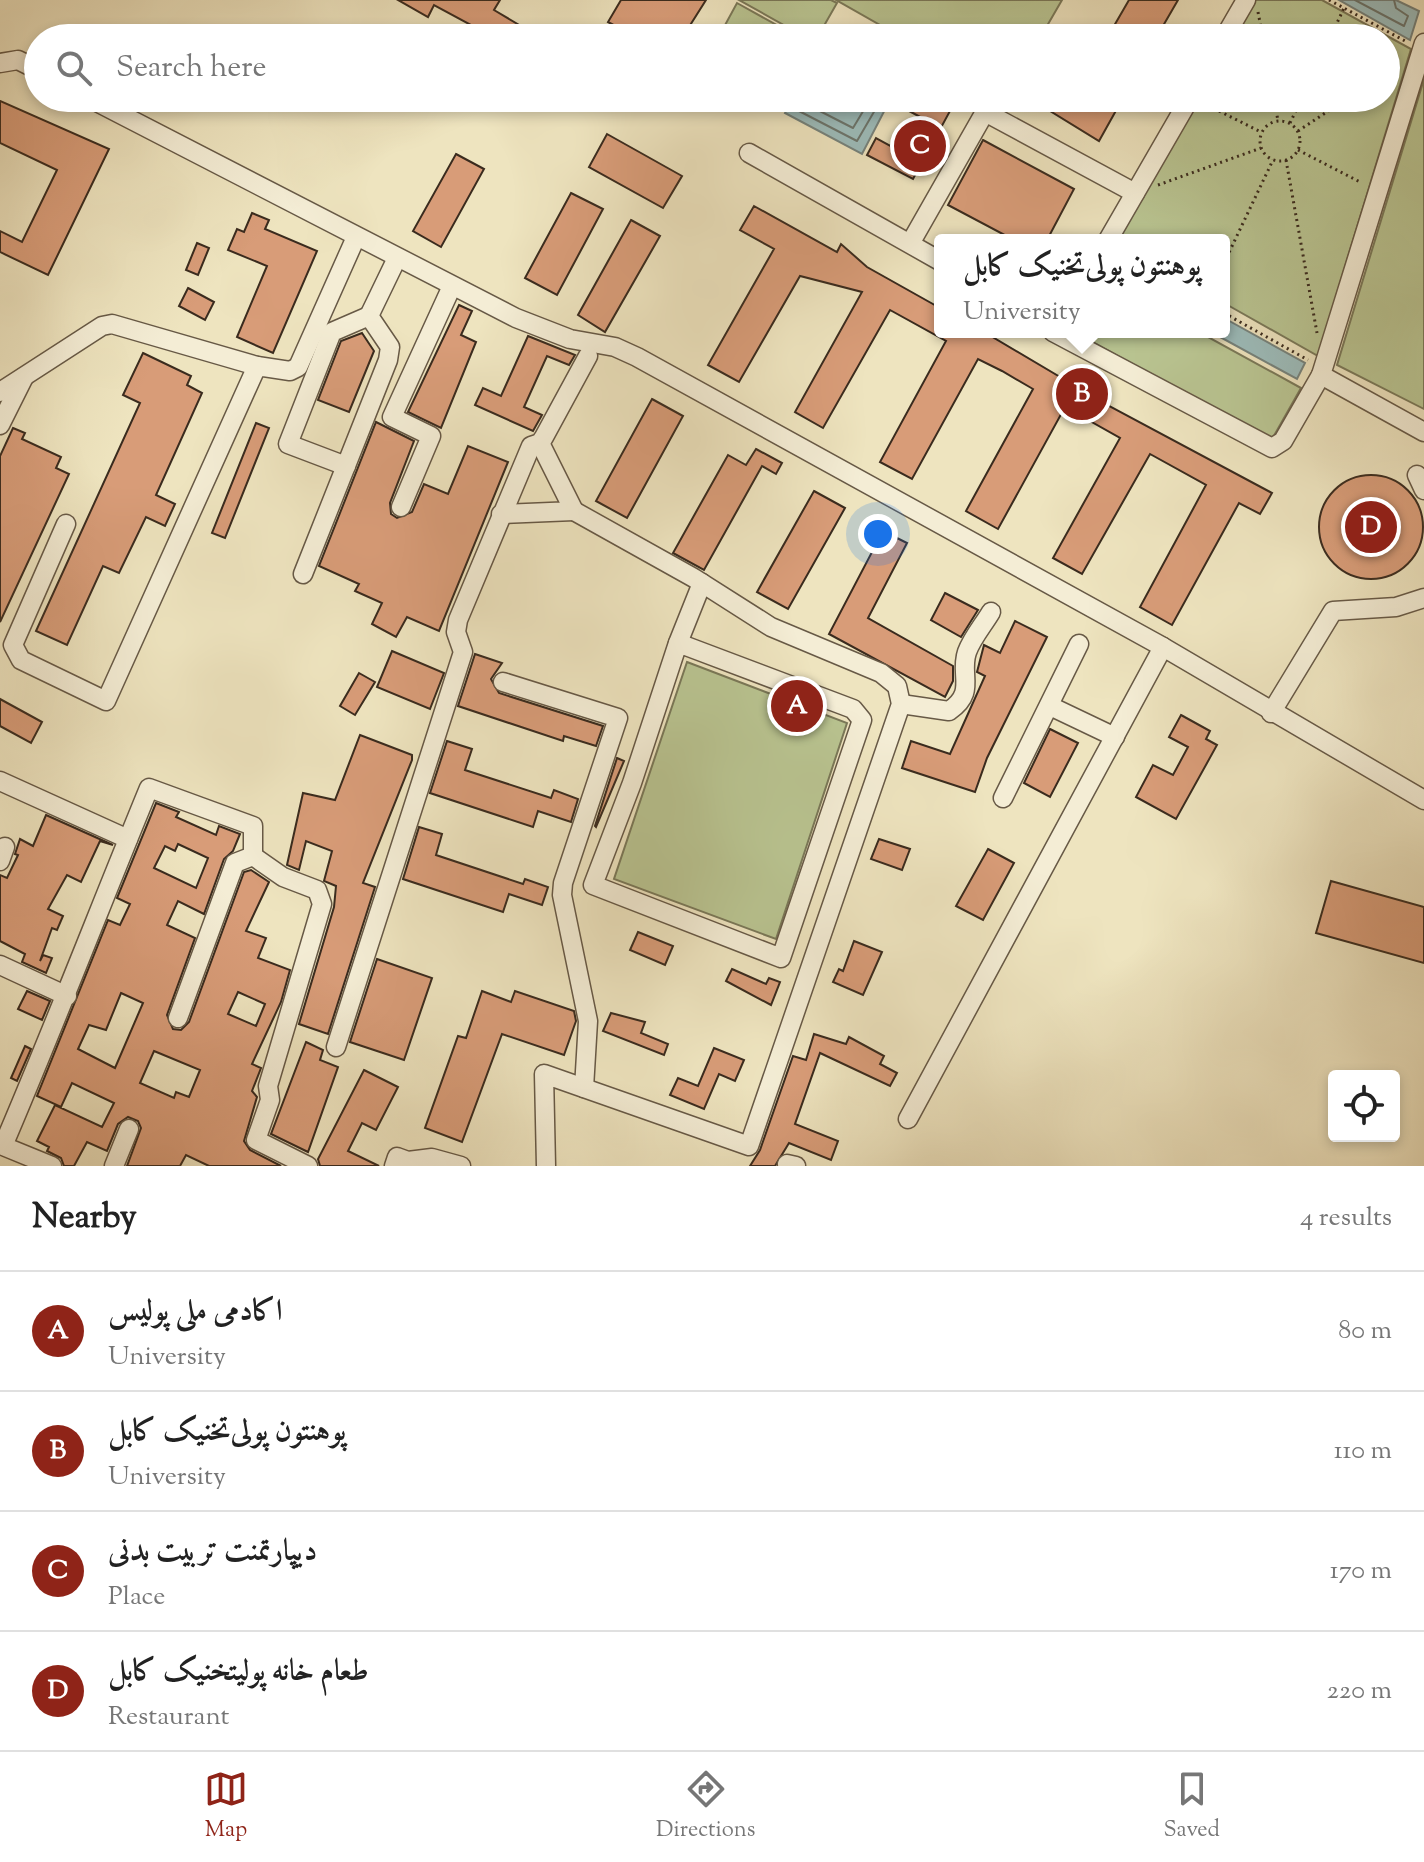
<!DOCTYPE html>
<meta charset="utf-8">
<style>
:root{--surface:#fff;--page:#f2f2f2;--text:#222;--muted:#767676;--line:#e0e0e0;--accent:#8f2418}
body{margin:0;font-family:"Sorts Mill Goudy",Amiri,serif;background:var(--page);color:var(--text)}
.controls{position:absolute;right:24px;bottom:24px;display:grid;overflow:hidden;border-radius:8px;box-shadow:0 4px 12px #0003}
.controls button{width:72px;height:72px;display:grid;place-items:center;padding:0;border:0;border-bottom:2px solid var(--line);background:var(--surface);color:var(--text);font:40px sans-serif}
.you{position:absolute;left:878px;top:534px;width:28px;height:28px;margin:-20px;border:6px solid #fff;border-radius:50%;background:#1a73e8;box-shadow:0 0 0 12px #1a73e833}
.badge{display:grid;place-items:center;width:52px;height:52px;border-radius:50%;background:var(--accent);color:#fff;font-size:26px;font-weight:700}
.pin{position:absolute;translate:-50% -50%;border:4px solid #fff;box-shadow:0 2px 8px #0006}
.popup{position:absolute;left:934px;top:234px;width:296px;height:104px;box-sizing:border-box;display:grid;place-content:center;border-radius:8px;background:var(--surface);filter:drop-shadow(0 2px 6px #0005);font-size:26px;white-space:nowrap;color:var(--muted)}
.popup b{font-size:30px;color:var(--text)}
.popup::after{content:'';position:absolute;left:50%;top:100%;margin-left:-16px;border:16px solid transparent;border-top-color:var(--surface)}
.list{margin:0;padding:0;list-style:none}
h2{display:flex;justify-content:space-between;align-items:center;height:104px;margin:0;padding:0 32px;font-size:34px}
h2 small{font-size:26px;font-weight:400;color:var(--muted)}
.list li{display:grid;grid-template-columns:52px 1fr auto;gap:24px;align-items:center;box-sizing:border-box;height:120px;padding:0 32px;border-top:2px solid var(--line)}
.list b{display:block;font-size:30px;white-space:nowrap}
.list p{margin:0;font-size:26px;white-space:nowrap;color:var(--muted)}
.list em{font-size:26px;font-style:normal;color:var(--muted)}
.icon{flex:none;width:44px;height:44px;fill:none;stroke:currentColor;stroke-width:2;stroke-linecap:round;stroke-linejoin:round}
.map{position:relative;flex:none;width:1424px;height:1166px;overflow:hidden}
.search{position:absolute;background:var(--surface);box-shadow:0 4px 12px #0003;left:24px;right:24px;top:24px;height:88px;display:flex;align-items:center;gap:20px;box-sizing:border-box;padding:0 28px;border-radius:44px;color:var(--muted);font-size:30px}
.sheet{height:584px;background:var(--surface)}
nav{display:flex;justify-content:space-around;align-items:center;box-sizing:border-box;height:112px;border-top:2px solid var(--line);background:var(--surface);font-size:22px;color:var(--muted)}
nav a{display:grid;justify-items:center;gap:4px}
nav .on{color:var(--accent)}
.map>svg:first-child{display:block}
.green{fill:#b9c491;stroke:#7a7858;stroke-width:2}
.water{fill:#9cbcbb;stroke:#75827c;stroke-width:2}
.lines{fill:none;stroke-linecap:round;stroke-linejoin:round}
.shore{stroke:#6b746c;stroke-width:2}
.building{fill:#d89c78;stroke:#3a2b1e;stroke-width:2;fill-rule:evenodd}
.minor-casing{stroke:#675946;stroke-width:21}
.path{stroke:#3a2b1e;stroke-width:3;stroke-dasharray:2 4;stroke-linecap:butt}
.minor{stroke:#f4edd5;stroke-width:18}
</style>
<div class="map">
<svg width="1424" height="1166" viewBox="0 0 1424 1166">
<rect width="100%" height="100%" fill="#eee4bf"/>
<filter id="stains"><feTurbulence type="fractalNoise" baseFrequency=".0025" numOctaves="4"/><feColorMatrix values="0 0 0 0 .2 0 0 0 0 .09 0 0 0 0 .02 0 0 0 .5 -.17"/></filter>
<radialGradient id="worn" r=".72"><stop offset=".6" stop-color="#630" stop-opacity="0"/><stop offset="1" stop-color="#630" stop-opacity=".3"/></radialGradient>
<!-- green -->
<g class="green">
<polygon points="739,0 831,0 837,3 817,38 807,38"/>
<polygon points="836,0 1062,0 1040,38 903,38"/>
<polygon points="1254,0 1322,0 1411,49 1318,356 1224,303 1224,240 1118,240 1198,98 1386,98 1386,38 1232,38"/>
<polygon points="737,3 800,38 718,38"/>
<polygon points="1424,79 1424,409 1337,365"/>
<polygon points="1075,332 1199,332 1301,388 1271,441"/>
<polygon points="687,662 847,723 776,939 614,879"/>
</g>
<!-- water -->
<g class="water">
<polygon points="1339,0 1396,0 1419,11 1410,40"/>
<polygon points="793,98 891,98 862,154 785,113"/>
<polygon points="1224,318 1305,363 1297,379 1211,332 1224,332"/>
</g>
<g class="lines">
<!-- shore -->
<g class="shore">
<polyline points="1355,0 1404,26 1408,16 1396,8 1394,0"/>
<polyline points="800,98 799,111 857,141 882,98"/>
<polyline points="810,98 812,107 853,128 871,98"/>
</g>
</g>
<!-- building -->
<g class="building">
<polygon points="398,0 500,0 494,10 541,38 495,38 434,5 428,17"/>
<polygon points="621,0 706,0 682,38 613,38 619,28 608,22"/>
<polygon points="1129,0 1178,0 1156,38 1107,38"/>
<polygon points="885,98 926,98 950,111 913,179 867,155 876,138 905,154 924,119"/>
<polygon points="1029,98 1064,98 1071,102 1074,98 1123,98 1099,141"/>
<polygon points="0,101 109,149 48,275 0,252 0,231 22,242 57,170 0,143"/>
<polygon points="607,134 682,176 663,208 589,167"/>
<polygon points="983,140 1074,189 1047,240 1014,240 948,205"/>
<polygon points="456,154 484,169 441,247 413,231"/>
<polygon points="571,193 603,209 557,295 525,278"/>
<polygon points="754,206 837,252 841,244 867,267 940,308 940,332 984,332 1109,406 1272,493 1260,514 1239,503 1172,625 1140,607 1206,485 1150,454 1082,574 1053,558 1120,438 1065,407 998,529 966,511 1033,389 1002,371 978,359 912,479 880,462 946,341 890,310 823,428 795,412 862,292 800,276 739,382 708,365 774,249 740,230"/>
<polygon points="252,213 269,220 265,229 317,251 273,353 237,337 267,266 228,250 237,229 244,232"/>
<polygon points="631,220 660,236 605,332 578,315"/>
<polygon points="197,243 209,248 198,275 186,270"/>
<polygon points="188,288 214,302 205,320 179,306"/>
<polygon points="459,305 472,311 461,335 476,342 441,428 408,412"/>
<polygon points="362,333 374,351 349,412 318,400 341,341"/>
<polygon points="528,336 575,355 569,365 547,356 524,407 542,415 533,431 475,405 483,388 501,396"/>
<polygon points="143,353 191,376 187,385 202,393 156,495 175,504 165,526 146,517 119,573 103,566 67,645 36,631 140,403 123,395"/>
<polygon points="652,399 683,416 627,518 596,501"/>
<polygon points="376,422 414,441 390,503 391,514 397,518 412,512 424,484 448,494 468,446 508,462 439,631 407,617 396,637 372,624 382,603 355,591 359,584 319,566"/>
<polygon points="256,423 269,428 225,538 212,533"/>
<polygon points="13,428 25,433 22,439 61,457 56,468 69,474 0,622 0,456"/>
<polygon points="756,449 782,463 776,474 762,466 704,570 673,553 728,455 746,465"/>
<circle cx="1371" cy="527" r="52"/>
<polygon points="814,491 845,508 788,609 757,592"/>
<polygon points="883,531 907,543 868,618 953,666 953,681 945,697 829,634"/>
<polygon points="945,593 978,610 961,637 931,620"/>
<polygon points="1015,621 1047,637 987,758 975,792 902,768 911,741 950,754 985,676 977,672 984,645 1000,653"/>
<polygon points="392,651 444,673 430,709 377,687"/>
<polygon points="475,654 502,663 491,679 499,693 603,726 596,746 564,736 563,741 458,706"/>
<polygon points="359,673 375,682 355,715 340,706"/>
<polygon points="0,699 42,722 31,743 0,726"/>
<polygon points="1181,715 1210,731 1206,739 1217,745 1176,819 1136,797 1153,765 1173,775 1188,747 1169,737"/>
<polygon points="1050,729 1078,743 1050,797 1024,783"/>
<polygon points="360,735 412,755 412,760 363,883 375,887 328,1034 299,1024 334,907 336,886 324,881 332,851 306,841 299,870 287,865 303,793 335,800"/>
<polygon points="447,741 472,749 465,770 551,798 554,790 578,799 571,822 538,811 533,827 430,793"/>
<polygon points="617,758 624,761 596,827 595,826"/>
<path d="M156,803L179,812L176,817L216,835L219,826L240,834L233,851L224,859L204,914L178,901L167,925L195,938L167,1015L173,1029L181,1030L189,1022L244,872L251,870L269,882L246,931L266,938L258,958L290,970L281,1002L252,1064L261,1068L252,1091L257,1097L244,1141L250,1150L281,1166H209L186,1155L180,1166H127L141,1128L138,1121L128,1117L118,1124L107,1151L87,1142L74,1166H64L61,1158L47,1151L49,1147L37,1141L55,1105L102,1127L114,1103L72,1083L61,1107L37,1096L108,920L120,925L130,904L117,898ZM178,844L208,858L196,888L154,868L165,846L175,851ZM238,992L265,1004L256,1026L228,1014ZM121,993L143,1003L115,1068L78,1049L89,1025L106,1030ZM154,1051L200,1070L189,1097L176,1092L174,1098L140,1083Z"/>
<polygon points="46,815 113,845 100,841 81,882 67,875 48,909 63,916 57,930 52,928 40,961 43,955 52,958 46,973 22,962 25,954 0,941 0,875 7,878 18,855 15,854 20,839 33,846"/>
<polygon points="419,827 442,834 436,855 523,884 525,879 548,887 542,905 509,894 503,912 403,879"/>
<polygon points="879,839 910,849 902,870 871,859"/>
<polygon points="988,849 1014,863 983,920 956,906"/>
<polygon points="1331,881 1424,907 1424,963 1316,933"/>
<polygon points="638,932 673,946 665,965 630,950"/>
<polygon points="854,941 882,952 863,995 833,982 839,969 843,971"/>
<polygon points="377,959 432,978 404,1060 350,1042"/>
<polygon points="732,969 766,984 769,978 780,982 771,1005 726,981"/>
<polygon points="27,991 50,1001 42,1020 18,1009"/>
<polygon points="482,991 511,1002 515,991 574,1011 576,1021 564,1055 502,1034 462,1142 425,1128 458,1036 466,1038"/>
<polygon points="611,1013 645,1022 641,1033 668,1044 664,1055 603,1031"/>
<polygon points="814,1034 846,1044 849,1037 884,1056 880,1064 897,1073 890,1086 820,1053 795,1124 838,1141 831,1160 789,1143 775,1166 750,1166 760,1150 793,1056 806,1060"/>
<polygon points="306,1042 323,1050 320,1060 338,1067 308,1152 271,1134"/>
<polygon points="25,1046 31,1049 17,1081 11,1078"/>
<polygon points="714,1048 744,1060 735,1081 719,1074 704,1109 670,1095 678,1078 698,1086"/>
<polygon points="364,1070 398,1087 376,1130 362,1123 348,1151 379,1166 320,1166 318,1159"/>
</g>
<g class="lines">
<defs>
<g id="minor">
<polyline points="1224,38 1246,0"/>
<polyline points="1424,43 1321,375 1424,432"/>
<polyline points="0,63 18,60 38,70"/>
<polyline points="89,98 516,318 570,339 615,347 637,357 1163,647 1424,800"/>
<polyline points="749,153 940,261"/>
<polyline points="1108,240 1190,98"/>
<polyline points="911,242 985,112 1135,193"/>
<polyline points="1053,332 1272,448 1283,441 1321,375"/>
<polyline points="0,392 102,326 112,324 257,366"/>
<polyline points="0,425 24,377"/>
<polyline points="346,466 288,444 332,332 369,316"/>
<polyline points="1417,475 1424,490"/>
<polyline points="401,507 431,436 392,417 452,286"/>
<polyline points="501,514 574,511 540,443"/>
<polyline points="66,524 13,645 21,660 106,701 257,366 290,371 298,367 356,237"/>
<polyline points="303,574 388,360 390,347 369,316 397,258"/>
<polygon points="678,643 853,709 862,720 781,958 593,885 632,783"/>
<polyline points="678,643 702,583"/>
<polyline points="503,682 618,718 563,883 562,895 588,1021 584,1088"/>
<path d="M901,704L949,711C977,692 959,675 967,652C972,638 984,624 991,612"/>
<polyline points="1050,706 1115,737"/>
<polyline points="1271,713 1333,611 1396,607 1424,598"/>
<polyline points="0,781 128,839"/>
<polyline points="1003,798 1079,644"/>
<polyline points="253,856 283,877 317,890 322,904 268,1086 270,1100 256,1140 308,1166"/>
<polyline points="0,861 5,847"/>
<polyline points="0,965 67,996"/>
<polyline points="178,1018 235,863 253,856"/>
<polyline points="336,1047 463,652 456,632 458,620 531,446 540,443 544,437 588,356"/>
<polyline points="908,1119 1163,647"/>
<polyline points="787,1164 796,1166"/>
<path d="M52,1166L3,1146C54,1027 100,907 149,788L253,826V856"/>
<polyline points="114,1166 129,1129"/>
<polyline points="394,1166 397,1157 408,1161 432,1158 461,1166"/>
<polyline points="546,1166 544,1074 749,1146 901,704 897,686 881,673 771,627 694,578 574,511"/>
</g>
</defs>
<!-- minor casing -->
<use href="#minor" class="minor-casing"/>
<!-- path -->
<g class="path">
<polyline points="1329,0 1407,42"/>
<polyline points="1258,12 1263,38"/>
<polyline points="1330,38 1344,8"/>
<polyline points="1386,74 1399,65"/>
<polyline points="1274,98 1278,121"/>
<polyline points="1203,103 1261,132"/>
<circle cx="1280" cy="141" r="20"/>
<polyline points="1290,123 1302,98"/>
<polyline points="1298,131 1348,98"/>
<polyline points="1298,150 1362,183"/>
<polyline points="1286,160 1317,333"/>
<polyline points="1158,185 1261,148"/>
<polyline points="1224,263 1273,160"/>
<polyline points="1224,313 1308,360"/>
</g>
<!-- minor -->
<use href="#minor" class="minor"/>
</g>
<rect width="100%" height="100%" filter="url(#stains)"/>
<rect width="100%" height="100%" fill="url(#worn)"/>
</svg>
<div class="controls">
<button><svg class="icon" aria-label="locate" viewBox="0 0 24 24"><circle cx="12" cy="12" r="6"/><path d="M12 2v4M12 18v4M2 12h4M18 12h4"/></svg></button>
</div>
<div class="you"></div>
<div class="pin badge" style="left:797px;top:706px">A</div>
<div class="pin badge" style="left:1082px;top:394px">B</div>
<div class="popup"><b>پوهنتون پولی‌تخنیک کابل</b>University</div>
<div class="pin badge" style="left:920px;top:146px">C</div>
<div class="pin badge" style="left:1371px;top:527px">D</div>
<div class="search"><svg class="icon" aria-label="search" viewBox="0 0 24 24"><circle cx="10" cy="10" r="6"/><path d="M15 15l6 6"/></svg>Search here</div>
</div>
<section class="sheet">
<h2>Nearby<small>4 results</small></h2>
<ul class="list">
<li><span class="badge">A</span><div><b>اکادمی ملی پولیس</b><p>University</p></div><em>80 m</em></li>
<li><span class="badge">B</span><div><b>پوهنتون پولی‌تخنیک کابل</b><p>University</p></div><em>110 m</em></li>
<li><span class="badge">C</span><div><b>دیپارتمنت تربیت بدنی</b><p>Place</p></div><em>170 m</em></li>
<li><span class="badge">D</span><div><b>طعام خانه پولیتخنیک کابل</b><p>Restaurant</p></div><em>220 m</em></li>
</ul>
</section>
<nav>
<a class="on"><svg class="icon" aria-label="map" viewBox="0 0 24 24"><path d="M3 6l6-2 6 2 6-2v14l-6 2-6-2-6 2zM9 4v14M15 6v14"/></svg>Map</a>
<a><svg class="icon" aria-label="directions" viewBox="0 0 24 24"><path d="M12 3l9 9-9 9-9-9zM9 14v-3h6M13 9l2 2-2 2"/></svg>Directions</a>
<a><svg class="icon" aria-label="saved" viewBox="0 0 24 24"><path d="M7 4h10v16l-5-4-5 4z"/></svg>Saved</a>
</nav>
